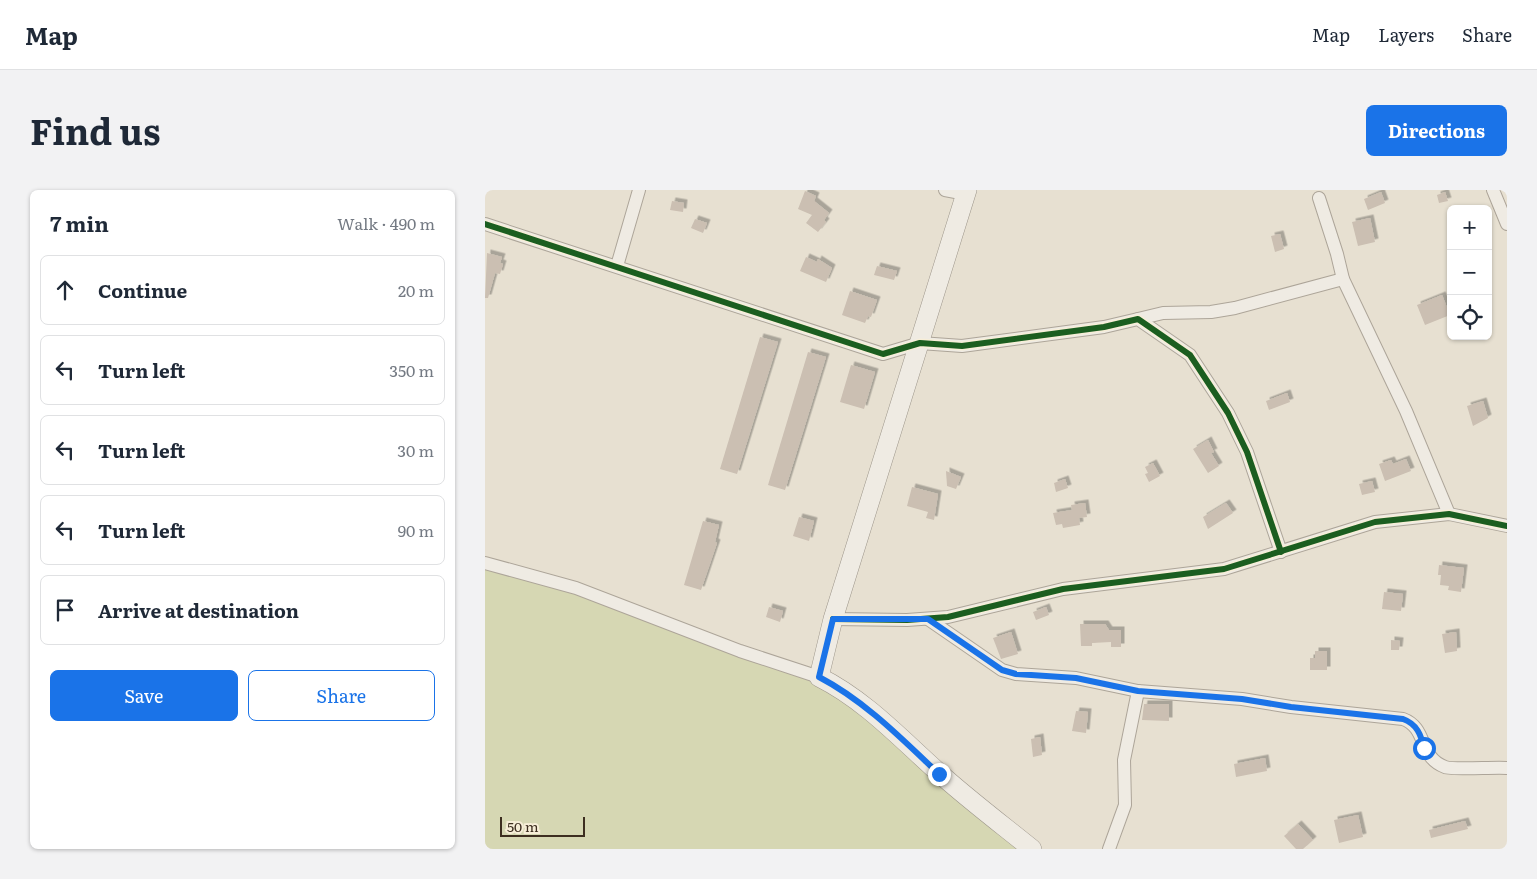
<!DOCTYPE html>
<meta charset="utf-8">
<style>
:root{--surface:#fff;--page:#f2f2f3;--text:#1f2937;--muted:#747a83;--line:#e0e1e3;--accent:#1a73e8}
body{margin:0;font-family:Literata,serif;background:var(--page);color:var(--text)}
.controls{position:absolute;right:15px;top:15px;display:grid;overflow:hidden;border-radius:8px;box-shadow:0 1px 4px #0004}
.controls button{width:45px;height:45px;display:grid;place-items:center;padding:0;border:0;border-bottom:1px solid var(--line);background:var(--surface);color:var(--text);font:25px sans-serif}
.scale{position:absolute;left:15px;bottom:12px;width:85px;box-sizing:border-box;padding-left:5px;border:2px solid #3d2e20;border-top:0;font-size:14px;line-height:18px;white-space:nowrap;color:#3d2e20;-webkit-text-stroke:4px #f7eed8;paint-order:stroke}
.stop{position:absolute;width:15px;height:15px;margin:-11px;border:4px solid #1a73e8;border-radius:50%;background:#fff}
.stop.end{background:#1a73e8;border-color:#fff;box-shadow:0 1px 5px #0008}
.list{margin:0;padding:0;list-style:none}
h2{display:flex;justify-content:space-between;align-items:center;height:65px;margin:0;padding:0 20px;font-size:21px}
h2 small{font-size:16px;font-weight:400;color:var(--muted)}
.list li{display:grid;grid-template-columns:32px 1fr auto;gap:15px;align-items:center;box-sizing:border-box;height:70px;margin:0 10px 10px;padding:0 10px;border:1px solid var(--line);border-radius:8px}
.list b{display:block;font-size:19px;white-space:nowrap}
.list em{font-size:16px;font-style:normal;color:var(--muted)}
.actions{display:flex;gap:10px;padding:15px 20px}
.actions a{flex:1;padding:11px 0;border:1px solid var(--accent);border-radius:8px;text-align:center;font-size:18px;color:var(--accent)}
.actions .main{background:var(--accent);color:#fff}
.icon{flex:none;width:28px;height:28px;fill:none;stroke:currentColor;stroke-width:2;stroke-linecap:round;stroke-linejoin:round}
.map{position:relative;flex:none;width:1022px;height:659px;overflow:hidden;border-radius:8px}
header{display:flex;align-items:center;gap:30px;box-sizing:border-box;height:70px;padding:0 25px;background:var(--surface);border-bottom:1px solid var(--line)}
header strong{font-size:24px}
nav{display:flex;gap:28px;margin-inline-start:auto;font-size:18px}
.intro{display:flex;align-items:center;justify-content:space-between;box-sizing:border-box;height:120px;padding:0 30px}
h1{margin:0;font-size:35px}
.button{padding:12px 22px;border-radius:8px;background:var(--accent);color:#fff;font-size:18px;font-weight:700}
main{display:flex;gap:30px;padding:0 30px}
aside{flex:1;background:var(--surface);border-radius:8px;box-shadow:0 1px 4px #0004}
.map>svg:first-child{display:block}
.green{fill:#d6d7b3}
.building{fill:#cbbfb2;filter:url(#shadow)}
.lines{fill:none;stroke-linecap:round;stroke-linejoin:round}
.street-casing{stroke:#ada599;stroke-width:14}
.secondary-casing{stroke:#9c958a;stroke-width:20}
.street{stroke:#efebe3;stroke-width:12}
.secondary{stroke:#efebe3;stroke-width:19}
.cycleway-casing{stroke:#f7eed8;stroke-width:9}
.cycleway{stroke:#1b5e20;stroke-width:6}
.route{stroke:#1a73e8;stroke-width:6}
</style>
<header>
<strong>Map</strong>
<nav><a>Map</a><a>Layers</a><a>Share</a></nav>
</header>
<div class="intro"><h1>Find us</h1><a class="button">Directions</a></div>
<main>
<aside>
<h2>7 min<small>Walk · 490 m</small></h2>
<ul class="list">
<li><svg class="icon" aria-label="ahead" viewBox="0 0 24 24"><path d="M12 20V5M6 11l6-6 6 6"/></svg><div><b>Continue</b></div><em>20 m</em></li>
<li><svg class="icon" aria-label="left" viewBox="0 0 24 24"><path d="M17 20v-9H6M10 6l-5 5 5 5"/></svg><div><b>Turn left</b></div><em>350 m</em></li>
<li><svg class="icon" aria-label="left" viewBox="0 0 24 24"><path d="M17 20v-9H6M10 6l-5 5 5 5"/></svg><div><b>Turn left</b></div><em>30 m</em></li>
<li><svg class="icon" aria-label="left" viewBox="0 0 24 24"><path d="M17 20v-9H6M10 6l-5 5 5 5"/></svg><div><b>Turn left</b></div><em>90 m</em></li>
<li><svg class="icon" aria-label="arrive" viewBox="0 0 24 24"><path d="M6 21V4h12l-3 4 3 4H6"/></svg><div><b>Arrive at destination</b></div></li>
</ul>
<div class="actions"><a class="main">Save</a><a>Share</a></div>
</aside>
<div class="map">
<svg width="1022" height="659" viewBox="0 0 1022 659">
<defs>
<filter id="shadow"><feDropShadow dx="3.5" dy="-3.5" stdDeviation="0" flood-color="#0004"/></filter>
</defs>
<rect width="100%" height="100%" fill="#e7e0d1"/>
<!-- green -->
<polygon class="green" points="0,373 334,487 547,659 0,659"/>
<!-- building -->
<g class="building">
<polygon points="320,1 331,6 329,11 344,23 339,30 341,32 333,42 321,33 327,25 313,19"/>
<polygon points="896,2 900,13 883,20 879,9"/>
<polygon points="960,2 963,11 954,13 952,5"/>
<polygon points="187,11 199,13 198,22 185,20"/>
<polygon points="885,28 890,52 873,56 867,32"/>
<polygon points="210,29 222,33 218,43 206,38"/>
<polygon points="795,44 799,59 790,62 786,46"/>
<polygon points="2,63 17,67 15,73 18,74 15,84 10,83 3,108 0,108"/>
<polygon points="321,67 332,72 333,69 347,78 341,92 315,81"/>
<polygon points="392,76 412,81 409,90 389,85"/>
<polygon points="365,101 392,110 386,127 383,126 380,133 357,125"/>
<polygon points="957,105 965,125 940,135 932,115"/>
<polygon points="275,147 293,152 252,284 235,279"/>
<polygon points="323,162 341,167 300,300 283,295"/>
<polygon points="366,175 390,182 379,219 355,212"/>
<polygon points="802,203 805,212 784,220 781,211"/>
<polygon points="998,211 1003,228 988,236 982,216"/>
<polygon points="723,250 729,262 726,263 734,276 723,283 708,259"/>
<polygon points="921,269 926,281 900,291 894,274 906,270 908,274"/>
<polygon points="668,273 675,286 664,292 660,284 663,283 660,277"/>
<polygon points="461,281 476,287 471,299 462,296"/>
<polygon points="580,289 583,298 571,302 569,293"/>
<polygon points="887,291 890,302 877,305 874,294"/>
<polygon points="427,297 453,304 449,330 441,328 443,322 422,316"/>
<polygon points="600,313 602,327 594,328 595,335 578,338 577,334 571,335 568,323 587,320 586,315"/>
<polygon points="741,313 748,323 723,339 718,327"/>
<polygon points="314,327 329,331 324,351 308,346"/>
<polygon points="218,331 234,335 230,352 232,353 216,400 199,395"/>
<polygon points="954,375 979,378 976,402 963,400 964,396 955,395 956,385 953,385"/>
<polygon points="899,402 918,404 916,421 897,419"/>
<polygon points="284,417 298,421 295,432 281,427"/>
<polygon points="561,417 564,425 551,430 548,422"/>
<polygon points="595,434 620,434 624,440 636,440 636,457 626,457 626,452 607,453 607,456 596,456"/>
<polygon points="526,442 533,464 516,469 508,448"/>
<polygon points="971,442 972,461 960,463 957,444"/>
<polygon points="906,450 915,451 914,460 906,460"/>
<polygon points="830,461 842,461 842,480 825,480 825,468 830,468"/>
<polygon points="659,514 684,514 684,531 657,530"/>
<polygon points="591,521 603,522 601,543 587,541"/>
<polygon points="555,547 557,565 548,567 546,549"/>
<polygon points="780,568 782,581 751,587 749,574"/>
<polygon points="873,625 878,647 854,653 849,630"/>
<polygon points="980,631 983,639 946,648 944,640"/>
<polygon points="813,634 828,650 818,659 811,659 799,646"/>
</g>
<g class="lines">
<defs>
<g id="street">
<polyline points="460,0 481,4"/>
<polyline points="1008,0 1022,34"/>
<polyline points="834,8 852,64 858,89 921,221 964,324"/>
<polyline points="0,34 398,164 435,153 477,156 619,137 653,129 705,165 743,223 762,262 796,362"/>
<polyline points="132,76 154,0"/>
<polyline points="653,129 678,123 726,122 750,118 858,89"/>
<polyline points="0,373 91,398 255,461 334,487"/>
<polyline points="348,429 422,430 463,427 578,399 739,379 890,332 964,324 1022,336"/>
<path d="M443,429L517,480L531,484L591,488L653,501L757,509L806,517L918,529C943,538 933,567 960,577C968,580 1009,577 1022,578"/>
<polyline points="624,659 640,615 639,570 653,501"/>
</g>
<path id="secondary" d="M482,0L348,429L334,487C380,510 415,548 453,582C483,609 516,634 547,659"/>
</defs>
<!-- street casing -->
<use href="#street" class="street-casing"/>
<!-- secondary casing -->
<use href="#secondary" class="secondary-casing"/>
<!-- street -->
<use href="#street" class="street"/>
<!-- secondary -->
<use href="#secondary" class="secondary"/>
<defs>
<g id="cycleway">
<polyline points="0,34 398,164 435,153 477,156 619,137 653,129 705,165 743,223 762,262 796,362"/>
<polyline points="348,429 422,430 463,427 578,399 739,379 890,332 964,324 1022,336"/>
</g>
</defs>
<!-- cycleway casing -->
<use href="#cycleway" class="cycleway-casing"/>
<!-- cycleway -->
<use href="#cycleway" class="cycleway"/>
</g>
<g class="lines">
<!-- route -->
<path class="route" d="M454,584C417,549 380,511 334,487L348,429H443L517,480L531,484L591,488L653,501L757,509L806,517L918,529C932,534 936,545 939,558"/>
</g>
</svg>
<div class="controls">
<button>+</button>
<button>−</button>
<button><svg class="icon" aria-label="locate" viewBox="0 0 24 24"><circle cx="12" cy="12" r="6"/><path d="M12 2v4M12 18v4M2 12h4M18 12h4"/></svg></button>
</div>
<div class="scale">50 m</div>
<div class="stop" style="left:939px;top:558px"></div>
<div class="stop end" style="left:454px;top:584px"></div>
</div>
</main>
